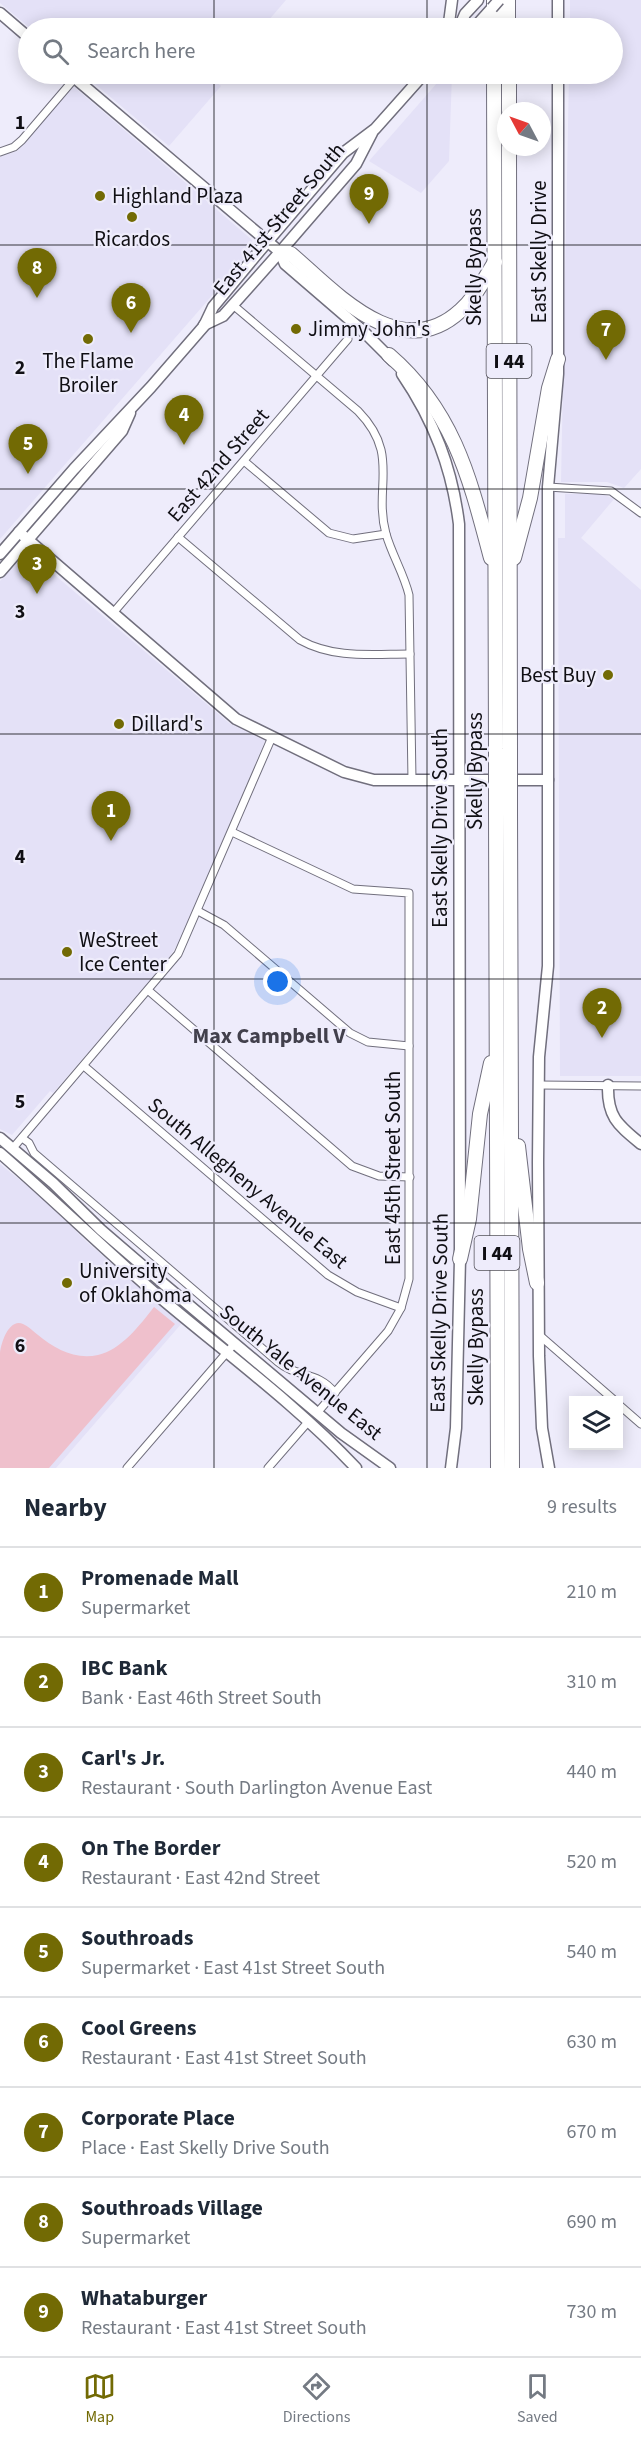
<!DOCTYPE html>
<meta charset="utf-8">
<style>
:root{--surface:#fff;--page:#f2f2f3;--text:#1f2937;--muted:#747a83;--line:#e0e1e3;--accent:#726a04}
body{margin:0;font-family:"Source Sans 3",sans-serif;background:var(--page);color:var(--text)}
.controls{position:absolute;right:18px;bottom:18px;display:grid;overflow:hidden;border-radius:0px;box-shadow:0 3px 15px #0003}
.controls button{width:54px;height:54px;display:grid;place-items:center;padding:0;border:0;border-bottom:2px solid var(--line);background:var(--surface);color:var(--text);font:30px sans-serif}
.compass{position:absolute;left:497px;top:102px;width:54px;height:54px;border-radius:50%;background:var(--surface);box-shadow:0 3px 15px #0003;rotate:311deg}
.you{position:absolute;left:278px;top:982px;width:21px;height:21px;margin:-15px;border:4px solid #fff;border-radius:50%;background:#1a73e8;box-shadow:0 0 0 9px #1a73e833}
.badge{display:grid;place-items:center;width:39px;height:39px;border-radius:50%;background:var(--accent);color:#fff;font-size:20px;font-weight:700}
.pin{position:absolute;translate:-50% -50px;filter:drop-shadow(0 2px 3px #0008)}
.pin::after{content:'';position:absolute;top:32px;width:21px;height:18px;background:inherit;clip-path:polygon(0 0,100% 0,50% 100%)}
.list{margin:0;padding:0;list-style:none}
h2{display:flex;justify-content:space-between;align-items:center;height:78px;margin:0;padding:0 24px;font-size:26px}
h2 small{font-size:20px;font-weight:400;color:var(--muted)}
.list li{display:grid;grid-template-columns:39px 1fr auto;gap:18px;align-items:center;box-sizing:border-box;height:90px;padding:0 24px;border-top:2px solid var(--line)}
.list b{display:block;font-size:22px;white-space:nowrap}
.list p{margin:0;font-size:20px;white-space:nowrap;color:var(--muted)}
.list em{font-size:20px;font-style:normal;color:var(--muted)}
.icon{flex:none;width:33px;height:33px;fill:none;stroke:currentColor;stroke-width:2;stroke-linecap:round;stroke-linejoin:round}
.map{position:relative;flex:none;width:641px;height:1468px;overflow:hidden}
.search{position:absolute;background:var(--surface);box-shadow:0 3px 15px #0003;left:18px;right:18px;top:18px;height:66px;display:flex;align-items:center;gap:15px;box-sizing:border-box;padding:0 21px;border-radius:33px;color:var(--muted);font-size:22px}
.sheet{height:888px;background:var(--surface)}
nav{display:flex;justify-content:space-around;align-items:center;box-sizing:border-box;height:84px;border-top:2px solid var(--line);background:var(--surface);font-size:16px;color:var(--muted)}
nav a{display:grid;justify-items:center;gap:3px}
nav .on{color:var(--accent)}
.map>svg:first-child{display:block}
.built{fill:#e4e1f7}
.pitch{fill:#efc0cc}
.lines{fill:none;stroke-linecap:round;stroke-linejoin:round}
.street-casing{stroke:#716f7d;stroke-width:9}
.secondary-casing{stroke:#716f7d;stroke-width:13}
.primary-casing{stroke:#716f7d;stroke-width:13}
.highway-casing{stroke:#716f7d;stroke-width:16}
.street{stroke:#fff;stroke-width:7}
.secondary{stroke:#fff;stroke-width:10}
.primary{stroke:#fff;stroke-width:10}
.highway{stroke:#fff;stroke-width:14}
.secondary-bridge-casing{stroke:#716f7d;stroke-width:13;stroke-linecap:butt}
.highway-bridge-casing{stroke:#716f7d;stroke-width:16;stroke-linecap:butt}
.secondary-bridge{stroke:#fff;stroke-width:10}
.highway-bridge{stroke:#fff;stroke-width:14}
.grid{fill:none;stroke:#100f14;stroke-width:1.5;stroke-opacity:0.55}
.poi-dot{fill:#726a04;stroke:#eeecfb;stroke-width:2}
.labels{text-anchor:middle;stroke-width:4.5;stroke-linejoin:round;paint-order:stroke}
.shield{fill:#eeecfb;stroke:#535159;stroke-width:1.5}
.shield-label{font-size:20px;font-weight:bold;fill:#100f14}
.poi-label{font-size:21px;fill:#100f14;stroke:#eeecfb;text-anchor:start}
.street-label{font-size:21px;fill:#100f14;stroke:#eeecfb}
.neighbourhood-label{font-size:22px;font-weight:bold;fill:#42404c;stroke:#eeecfb}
.grid-label{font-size:20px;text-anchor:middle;font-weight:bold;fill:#100f14;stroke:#eeecfb;stroke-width:4.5;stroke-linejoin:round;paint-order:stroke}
</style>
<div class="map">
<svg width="641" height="1468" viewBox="0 0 641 1468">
<rect width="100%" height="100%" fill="#eeecfb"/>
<!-- built -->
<g class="built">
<polygon points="0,0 286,0 262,28 30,28 0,3"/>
<polygon points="570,0 641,0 641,469 624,488 607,482 561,482 569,74 612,74 612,28 570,28"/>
<polygon points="83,74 223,74 216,82 221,86 169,146"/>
<polygon points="445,74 452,74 449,161 421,193 369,161"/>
<polygon points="73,86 252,240 252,246 249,253 0,539 0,157 17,151"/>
<polygon points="565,494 602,494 614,499 581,538 641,590 641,1076 560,1076 558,538 565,538"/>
<polygon points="25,553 30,554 229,723 265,741 179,942 165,964 53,1093 50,1091 12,1135 0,1129 0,581"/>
<polygon points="0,1164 46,1201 88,1243 182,1323 56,1468 0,1468"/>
</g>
<!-- pitch -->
<path class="pitch" d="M154,1307L175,1324L49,1468H0V1353C1,1343 9,1318 23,1324C28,1326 33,1331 38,1335C55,1349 75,1360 98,1355C121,1350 140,1325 154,1307Z"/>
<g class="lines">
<defs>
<g id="street">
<polyline points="0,152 14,147 22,140 75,78"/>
<path d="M233,305L358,411C401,455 373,486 386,534C392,555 404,574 409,595L412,780"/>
<polyline points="244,461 329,533 353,539 386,534"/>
<polyline points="548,487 611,491 641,513"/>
<path d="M178,537L300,640C334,659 372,654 410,654"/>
<polyline points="113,613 348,339"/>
<polyline points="232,832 353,889 409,893 409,1279 401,1308 388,1331 317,1413"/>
<polyline points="198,911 224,925 350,1033 368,1042 409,1046"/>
<polyline points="149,991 352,1166 379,1176 410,1177"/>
<polyline points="84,1066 328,1275 357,1292 401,1308"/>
<polyline points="539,1085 641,1086"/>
<path d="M22,1138L29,1143L34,1153L278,1362C297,1378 318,1371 335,1393"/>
<polyline points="13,1148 178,954 272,737"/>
<polyline points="538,1334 614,1400"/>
<polyline points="618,1404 641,1424"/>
<polyline points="127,1468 235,1343"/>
<polyline points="268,1468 308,1422"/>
</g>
<g id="secondary">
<polyline points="558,0 558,28"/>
<polyline points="0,13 28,37"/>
<polyline points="451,28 449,23 452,0"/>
<polyline points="459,28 465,14 478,0"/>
<polyline points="474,28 492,8"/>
<polyline points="70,74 280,252 285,264 364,332 393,361"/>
<polyline points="204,325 223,316 280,252 356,164 372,133"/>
<path d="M402,374C434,421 452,468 459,524L460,1259L456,1428L451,1468"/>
<polyline points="19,532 236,719 344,772 374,780 548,780"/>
<polyline points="0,554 74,469 151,387 204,326 213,307 257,254 343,153 375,129 424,74"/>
<polyline points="0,572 122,431 130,413"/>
<path d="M608,1085C607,1117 618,1125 641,1144"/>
<polyline points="549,1468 542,1428 539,1356 538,1162 539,1057 548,966 548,487 558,374 558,74"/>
</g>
<g id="primary">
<polyline points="0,1138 53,1183 101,1230 165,1285 341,1433 390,1468"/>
<path d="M0,1153C53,1199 103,1248 156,1294C223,1351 296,1404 356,1468"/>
</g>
<g id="highway">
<polyline points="494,0 494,28"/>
<polyline points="508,0 508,28"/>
<polyline points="494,74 496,749"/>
<polyline points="509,74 509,111"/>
<polyline points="509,147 510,748"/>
<path d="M280,252L291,254C334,291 400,366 460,311C475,298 484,279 495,262"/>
<path d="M389,355C454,411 470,479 491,558"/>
<polyline points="514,558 530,498 549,388 558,359"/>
<polyline points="496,812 498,1468"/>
<polyline points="510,812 512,1468"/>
<polyline points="518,1146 530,1249 537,1283"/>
<polyline points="460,1259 469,1219 480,1114 491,1063"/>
</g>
</defs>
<!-- street casing -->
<use href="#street" class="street-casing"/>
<!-- secondary casing -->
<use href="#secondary" class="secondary-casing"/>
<!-- primary casing -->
<use href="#primary" class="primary-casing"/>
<!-- highway casing -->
<use href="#highway" class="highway-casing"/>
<!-- street -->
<use href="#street" class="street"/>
<!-- secondary -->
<use href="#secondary" class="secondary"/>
<!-- primary -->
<use href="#primary" class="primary"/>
<!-- highway -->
<use href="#highway" class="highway"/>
<defs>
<polyline id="secondary-bridge" points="492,8 499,0"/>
<g id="highway-bridge">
<polyline points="510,748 510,812"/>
<polyline points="496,749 496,812"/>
</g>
</defs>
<!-- secondary-bridge casing -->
<use href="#secondary-bridge" class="secondary-bridge-casing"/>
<!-- highway-bridge casing -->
<use href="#highway-bridge" class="highway-bridge-casing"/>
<!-- secondary-bridge -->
<use href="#secondary-bridge" class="secondary-bridge"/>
<!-- highway-bridge -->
<use href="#highway-bridge" class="highway-bridge"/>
</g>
<!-- grid -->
<path class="grid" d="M214,0V28M427,0V28M214,74V1468M427,74V1468M0,245H641M0,489H641M0,734H641M0,979H641M0,1223H641"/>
<!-- markers -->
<g class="poi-dot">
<circle cx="100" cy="196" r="6"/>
<circle cx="132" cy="217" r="6"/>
<circle cx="296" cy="329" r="6"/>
<circle cx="88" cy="339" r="6"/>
<circle cx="608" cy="675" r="6"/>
<circle cx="119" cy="724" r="6"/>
<circle cx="67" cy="952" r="6"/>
<circle cx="67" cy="1283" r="6"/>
</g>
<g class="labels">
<!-- shield labels -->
<g class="shield">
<rect x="486.5" y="344" width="45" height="34" rx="4.5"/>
<rect x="474.5" y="1236" width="45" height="34" rx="4.5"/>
</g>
<g class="shield-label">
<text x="509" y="368">I 44</text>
<text x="497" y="1260">I 44</text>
</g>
<!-- poi labels -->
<g class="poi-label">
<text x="112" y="203">Highland Plaza</text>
<text x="132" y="246" text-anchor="middle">Ricardos</text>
<text x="308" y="336">Jimmy John's</text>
<text x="88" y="368" text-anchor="middle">The Flame<tspan x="88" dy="24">Broiler</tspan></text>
<text x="596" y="682" text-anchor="end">Best Buy</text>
<text x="131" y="731">Dillard's</text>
<text x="79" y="947">WeStreet<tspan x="79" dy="24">Ice Center</tspan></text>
<text x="79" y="1278">University<tspan x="79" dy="24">of Oklahoma</tspan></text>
</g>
<!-- street labels -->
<g class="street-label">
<text transform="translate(279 219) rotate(-50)" y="7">East 41st Street South</text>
<text transform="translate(539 252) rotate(-90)" y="7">East Skelly Drive</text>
<text transform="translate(474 267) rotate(-90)" y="7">Skelly Bypass</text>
<text transform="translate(218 465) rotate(-49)" y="7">East 42nd Street</text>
<text transform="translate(475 771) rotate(-90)" y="7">Skelly Bypass</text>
<text transform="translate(440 828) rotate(-90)" y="7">East Skelly Drive South</text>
<text transform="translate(393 1168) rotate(-90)" y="7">East 45th Street South</text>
<text transform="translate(248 1183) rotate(40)" y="7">South Allegheny Avenue East</text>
<text transform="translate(439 1313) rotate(-89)" y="7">East Skelly Drive South</text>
<text transform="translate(476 1347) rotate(-90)" y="7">Skelly Bypass</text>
<text transform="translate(301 1372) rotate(39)" y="7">South Yale Avenue East</text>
</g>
<!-- neighbourhood labels -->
<g class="neighbourhood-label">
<text x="269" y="1043">Max Campbell V</text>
</g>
</g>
<g class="grid-label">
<text x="20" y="129">1</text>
<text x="20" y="374">2</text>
<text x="20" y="618">3</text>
<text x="20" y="863">4</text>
<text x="20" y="1108">5</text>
<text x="20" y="1352">6</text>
</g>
</svg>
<div class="controls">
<button><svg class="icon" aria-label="layers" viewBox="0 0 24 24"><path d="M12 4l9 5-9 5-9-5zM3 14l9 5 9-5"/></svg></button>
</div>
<svg class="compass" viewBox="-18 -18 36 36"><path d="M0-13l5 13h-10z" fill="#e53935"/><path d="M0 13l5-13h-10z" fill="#747a83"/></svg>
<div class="you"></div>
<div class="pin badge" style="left:111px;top:841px">1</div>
<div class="pin badge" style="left:602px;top:1038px">2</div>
<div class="pin badge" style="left:37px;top:594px">3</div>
<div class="pin badge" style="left:184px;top:445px">4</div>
<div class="pin badge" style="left:28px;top:474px">5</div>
<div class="pin badge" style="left:131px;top:333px">6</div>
<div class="pin badge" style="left:606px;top:360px">7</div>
<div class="pin badge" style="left:37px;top:298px">8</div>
<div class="pin badge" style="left:369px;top:224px">9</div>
<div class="search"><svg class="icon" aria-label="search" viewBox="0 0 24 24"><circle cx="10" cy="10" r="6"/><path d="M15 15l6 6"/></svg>Search here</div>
</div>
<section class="sheet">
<h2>Nearby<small>9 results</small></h2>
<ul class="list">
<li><span class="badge">1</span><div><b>Promenade Mall</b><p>Supermarket</p></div><em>210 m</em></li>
<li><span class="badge">2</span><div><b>IBC Bank</b><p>Bank · East 46th Street South</p></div><em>310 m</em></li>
<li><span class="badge">3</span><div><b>Carl's Jr.</b><p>Restaurant · South Darlington Avenue East</p></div><em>440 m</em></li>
<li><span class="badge">4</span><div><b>On The Border</b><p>Restaurant · East 42nd Street</p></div><em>520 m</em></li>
<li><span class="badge">5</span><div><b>Southroads</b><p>Supermarket · East 41st Street South</p></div><em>540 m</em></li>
<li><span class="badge">6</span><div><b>Cool Greens</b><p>Restaurant · East 41st Street South</p></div><em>630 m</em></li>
<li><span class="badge">7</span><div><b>Corporate Place</b><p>Place · East Skelly Drive South</p></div><em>670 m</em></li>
<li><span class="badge">8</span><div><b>Southroads Village</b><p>Supermarket</p></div><em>690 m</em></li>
<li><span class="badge">9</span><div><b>Whataburger</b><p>Restaurant · East 41st Street South</p></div><em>730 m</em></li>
</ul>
</section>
<nav>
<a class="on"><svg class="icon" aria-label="map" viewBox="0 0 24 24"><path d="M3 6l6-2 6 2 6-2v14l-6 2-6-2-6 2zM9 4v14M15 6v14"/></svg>Map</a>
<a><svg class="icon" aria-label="directions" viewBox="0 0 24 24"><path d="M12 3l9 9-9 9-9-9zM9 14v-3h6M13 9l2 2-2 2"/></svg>Directions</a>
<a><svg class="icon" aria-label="saved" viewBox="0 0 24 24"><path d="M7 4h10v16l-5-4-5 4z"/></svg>Saved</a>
</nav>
